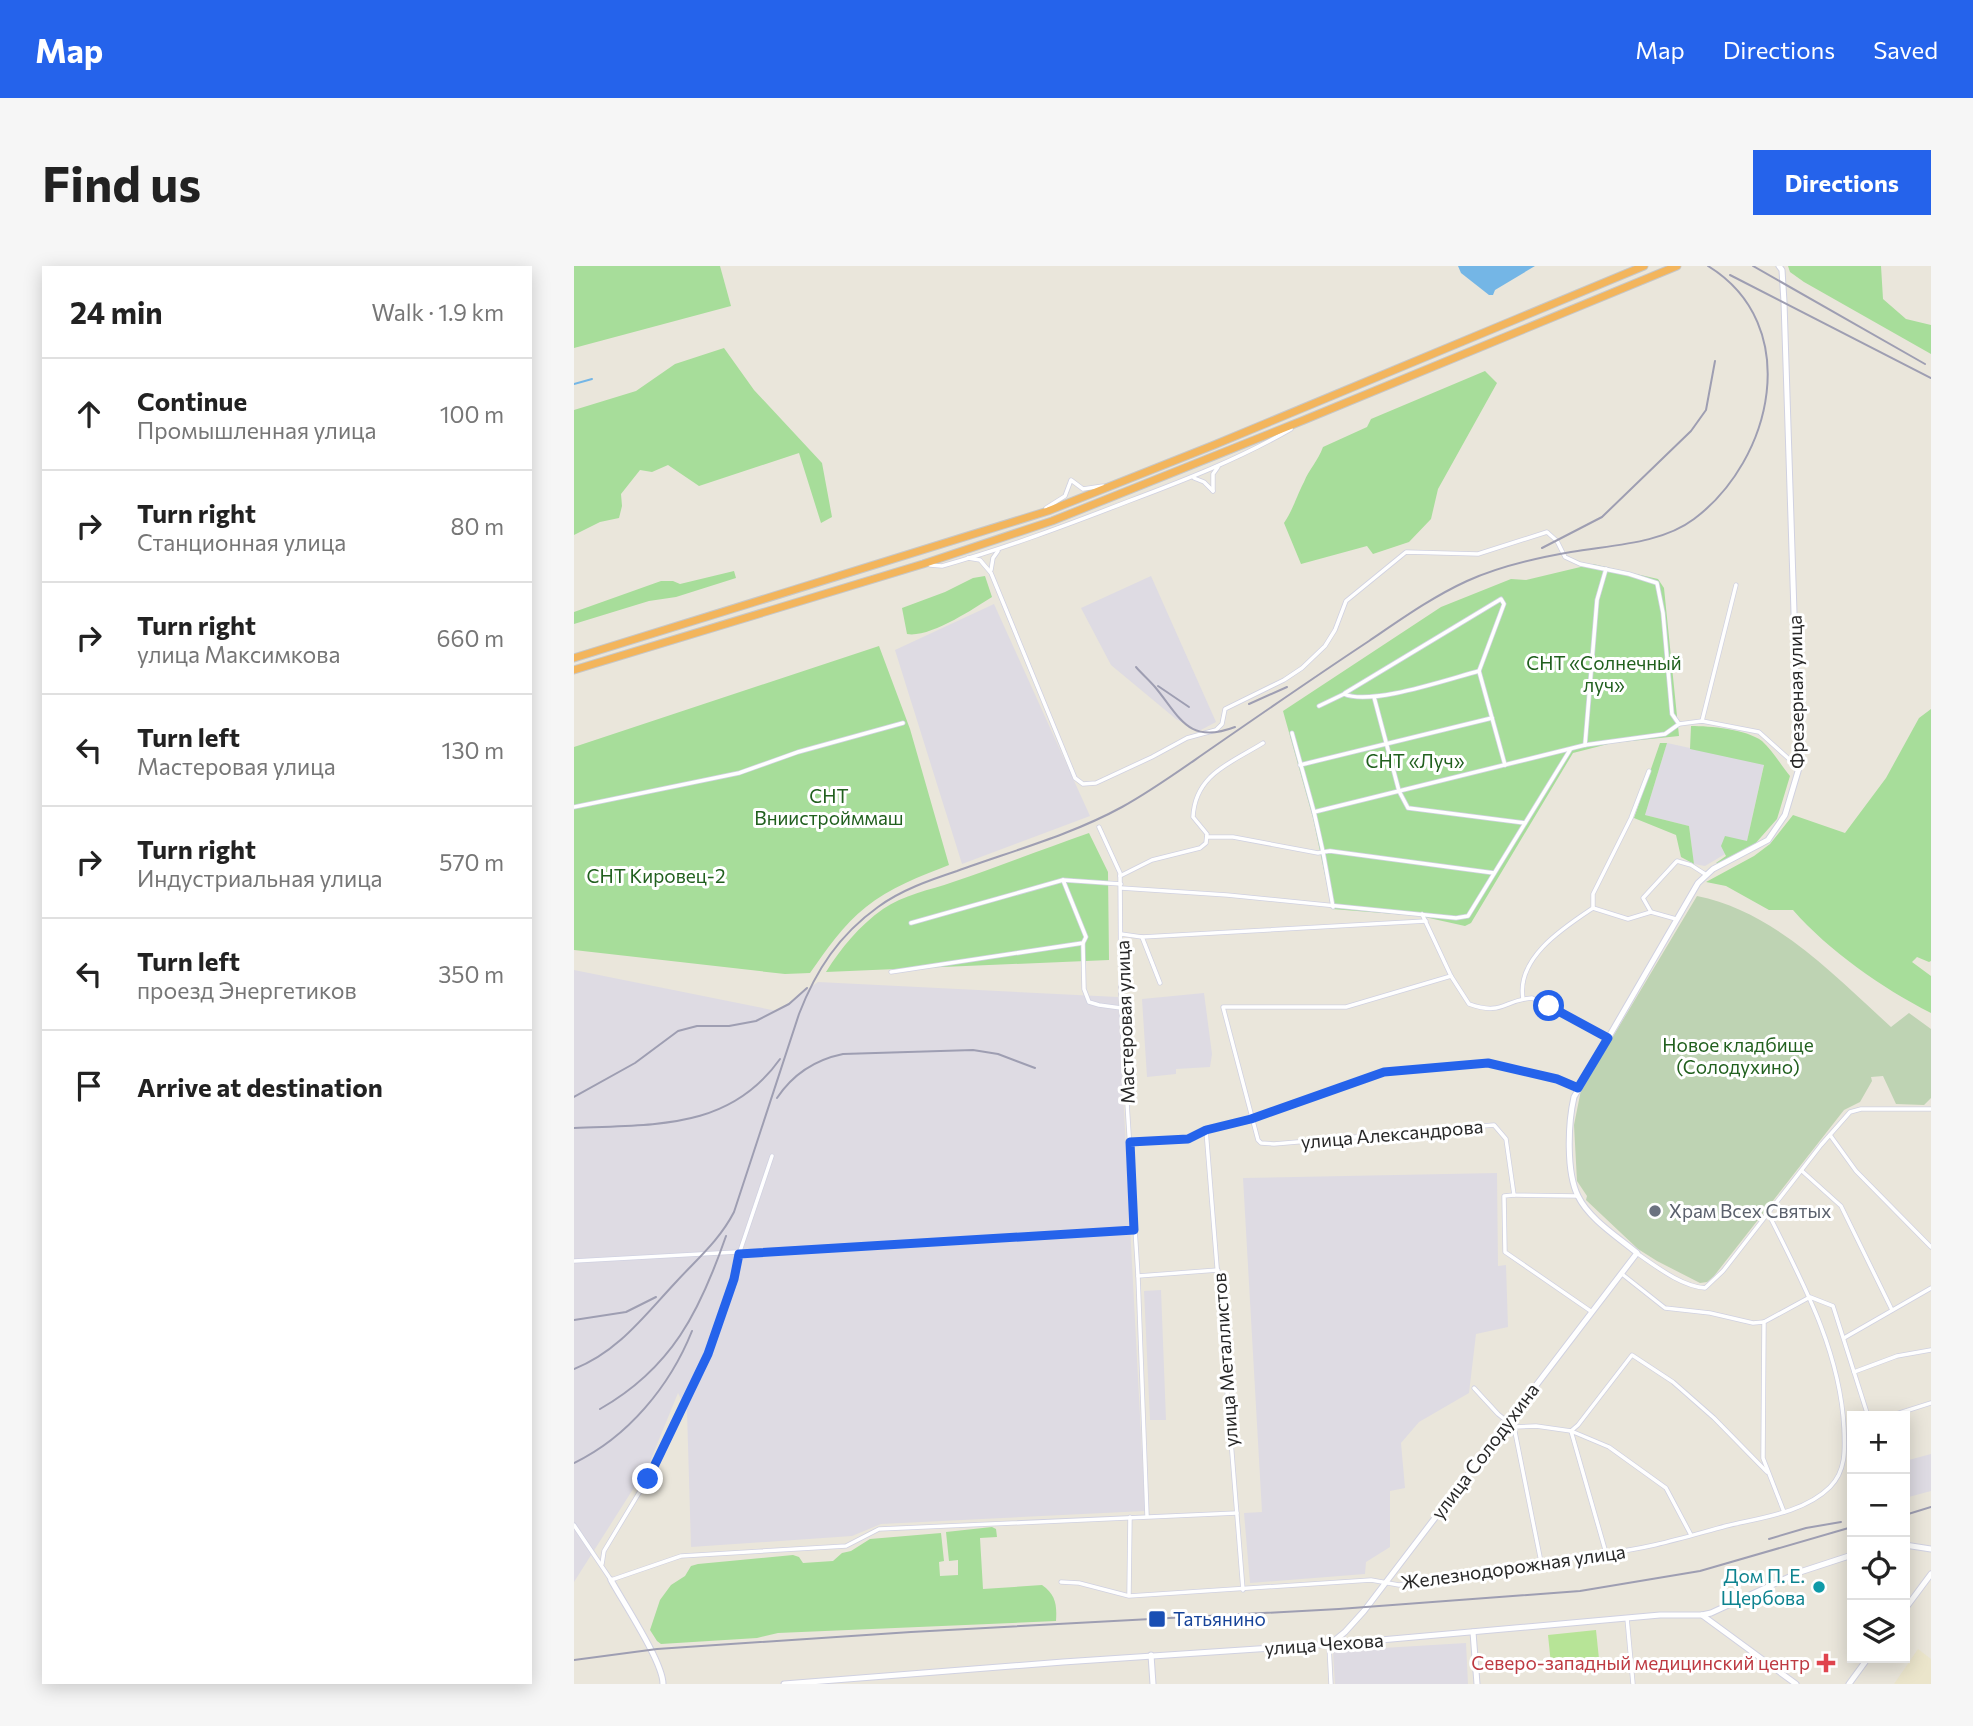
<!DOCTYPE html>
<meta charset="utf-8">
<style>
:root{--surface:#fff;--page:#f6f6f6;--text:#222;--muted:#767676;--line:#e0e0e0;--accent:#2563eb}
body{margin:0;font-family:Commissioner,sans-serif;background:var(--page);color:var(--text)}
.controls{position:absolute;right:21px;bottom:21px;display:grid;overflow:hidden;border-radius:0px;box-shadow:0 4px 18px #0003}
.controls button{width:63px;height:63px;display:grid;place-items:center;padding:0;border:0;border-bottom:2px solid var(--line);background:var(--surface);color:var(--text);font:35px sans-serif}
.stop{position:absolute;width:21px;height:21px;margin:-16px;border:5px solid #2563eb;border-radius:50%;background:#fff}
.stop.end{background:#2563eb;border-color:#fff;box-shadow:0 2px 7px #0008}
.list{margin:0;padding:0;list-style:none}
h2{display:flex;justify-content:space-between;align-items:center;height:91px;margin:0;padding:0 28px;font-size:30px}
h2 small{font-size:23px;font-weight:400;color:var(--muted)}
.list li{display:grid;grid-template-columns:46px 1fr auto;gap:21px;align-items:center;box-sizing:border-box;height:112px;padding:0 28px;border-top:2px solid var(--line)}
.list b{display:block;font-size:26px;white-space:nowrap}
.list p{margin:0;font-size:23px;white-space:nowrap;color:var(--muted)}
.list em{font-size:23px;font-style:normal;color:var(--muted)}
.icon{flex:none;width:38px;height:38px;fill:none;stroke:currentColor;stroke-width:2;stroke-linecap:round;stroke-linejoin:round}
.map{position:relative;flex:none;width:1357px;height:1418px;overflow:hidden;border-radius:0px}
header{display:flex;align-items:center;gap:42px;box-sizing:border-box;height:98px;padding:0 35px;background:var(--accent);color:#fff}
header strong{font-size:33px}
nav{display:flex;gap:38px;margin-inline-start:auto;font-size:24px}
.intro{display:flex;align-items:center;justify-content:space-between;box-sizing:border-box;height:168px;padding:0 42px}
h1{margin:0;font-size:49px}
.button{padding:18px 32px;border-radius:0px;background:var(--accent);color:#fff;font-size:24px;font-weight:700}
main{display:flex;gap:42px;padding:0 42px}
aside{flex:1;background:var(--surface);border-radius:0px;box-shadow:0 4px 18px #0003}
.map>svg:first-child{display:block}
.industrial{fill:#dedbe3}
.education{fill:#ebe5cb}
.green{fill:#a7dd9a}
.cemetery{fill:#bed3b3}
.pitch{fill:#b7e497}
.water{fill:#74b6e6}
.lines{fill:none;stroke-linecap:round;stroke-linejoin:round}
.stream{stroke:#74b6e6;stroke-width:2}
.street-casing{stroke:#d0d1e1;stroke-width:5}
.secondary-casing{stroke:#d0d1e1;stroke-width:7}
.highway-casing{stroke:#c7c7c7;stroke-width:9}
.street{stroke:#fff;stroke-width:3.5}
.secondary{stroke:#fff;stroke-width:5}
.highway{stroke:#f3b55c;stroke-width:7}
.rail{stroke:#9e9eb2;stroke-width:2}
.route{stroke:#2563eb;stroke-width:9}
.worship-dot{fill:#6b7280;stroke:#fff;stroke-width:2.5}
.culture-dot{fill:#0f9aa8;stroke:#fff;stroke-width:2.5}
.transit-dot{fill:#1a4fb4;stroke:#fff;stroke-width:2.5}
.health-dot{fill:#e0444e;stroke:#fff;stroke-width:2.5}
.labels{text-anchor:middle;stroke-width:6;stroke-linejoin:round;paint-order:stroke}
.park-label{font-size:19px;fill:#21601e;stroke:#fff}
.street-label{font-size:19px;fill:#282828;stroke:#fff}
.worship-label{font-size:19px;fill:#5b616d;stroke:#fff;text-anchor:start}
.culture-label{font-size:19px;fill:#0d838f;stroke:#fff;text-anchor:end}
.transit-label{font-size:19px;fill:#164399;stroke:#fff;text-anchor:start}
.health-label{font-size:19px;fill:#be3a42;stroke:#fff;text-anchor:end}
</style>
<header>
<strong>Map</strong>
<nav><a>Map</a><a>Directions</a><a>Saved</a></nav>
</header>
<div class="intro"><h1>Find us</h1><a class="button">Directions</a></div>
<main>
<aside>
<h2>24 min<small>Walk · 1.9 km</small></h2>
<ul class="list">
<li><svg class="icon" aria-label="ahead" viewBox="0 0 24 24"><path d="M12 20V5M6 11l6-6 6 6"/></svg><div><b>Continue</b><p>Промышленная улица</p></div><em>100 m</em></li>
<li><svg class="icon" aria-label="right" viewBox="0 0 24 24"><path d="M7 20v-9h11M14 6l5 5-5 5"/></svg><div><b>Turn right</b><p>Станционная улица</p></div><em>80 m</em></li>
<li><svg class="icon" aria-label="right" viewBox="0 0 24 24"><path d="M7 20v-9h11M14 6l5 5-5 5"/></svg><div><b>Turn right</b><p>улица Максимкова</p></div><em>660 m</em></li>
<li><svg class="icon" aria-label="left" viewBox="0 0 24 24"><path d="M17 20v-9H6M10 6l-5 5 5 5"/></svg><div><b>Turn left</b><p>Мастеровая улица</p></div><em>130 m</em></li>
<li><svg class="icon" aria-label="right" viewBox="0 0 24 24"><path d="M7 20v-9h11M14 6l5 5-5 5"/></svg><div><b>Turn right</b><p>Индустриальная улица</p></div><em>570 m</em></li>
<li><svg class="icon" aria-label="left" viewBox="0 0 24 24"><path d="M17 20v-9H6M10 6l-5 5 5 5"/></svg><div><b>Turn left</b><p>проезд Энергетиков</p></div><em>350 m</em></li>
<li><svg class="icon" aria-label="arrive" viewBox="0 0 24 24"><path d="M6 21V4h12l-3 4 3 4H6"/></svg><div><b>Arrive at destination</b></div></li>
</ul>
</aside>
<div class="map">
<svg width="1357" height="1418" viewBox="0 0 1357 1418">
<rect width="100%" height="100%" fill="#eae6db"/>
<!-- industrial -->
<g class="industrial">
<polygon points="577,310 642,456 625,465 602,453 537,399 507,342"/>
<polygon points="420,338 516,550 388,598 321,384"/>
<polygon points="1093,477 1190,498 1173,575 1131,600 1120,598 1115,560 1071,549"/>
<polygon points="0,704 203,745 244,716 544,731 571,1245 307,1258 278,1270 117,1281 113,1145 104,1127 75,1198 0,1316"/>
<polygon points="630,727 638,788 636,801 602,803 602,808 573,811 568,733"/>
<polygon points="923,907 924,1000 932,999 934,1061 902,1068 895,1127 845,1156 827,1177 831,1222 816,1225 816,1281 792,1296 791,1308 676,1317 670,1247 688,1246 669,912"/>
<polygon points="587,1024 592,1154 576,1154 570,1025"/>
<polygon points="1357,1188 1357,1225 1331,1232 1331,1195"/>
<polygon points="892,1377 894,1418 761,1418 759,1385"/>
</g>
<!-- education -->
<polygon class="education" points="1344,1383 1357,1393 1357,1418 1320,1418"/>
<!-- green -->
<g class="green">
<polygon points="0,0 146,0 157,40 0,82"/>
<polygon points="1214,0 1307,0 1309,33 1332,53 1357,59 1357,88 1230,16 1216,6"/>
<polygon points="150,82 180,124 248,197 258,251 247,257 225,187 125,220 94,199 78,206 66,204 47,228 48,240 45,252 26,256 0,269 0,144 62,125 101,98"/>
<path d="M911,105L923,117L864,223L857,253L835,276L799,288L793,280L727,298L710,257C720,242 722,231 730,216C735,203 744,195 749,181L793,161L797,153Z"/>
<polygon points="1019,298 1084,313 1090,322 1105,470 1038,477 999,487 897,657 891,660 846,650 758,643 739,552 709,445 867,341 937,313 952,314"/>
<polygon points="160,305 162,312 102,331 75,335 0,358 0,346 87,315 99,315 106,318"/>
<path d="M411,310L418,331C399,343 356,372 333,368L328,342L371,326L399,312Z"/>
<path d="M305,380L336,463L375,599C347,610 315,622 292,641C269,659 253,683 236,707L211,708L0,684V481Z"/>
<path d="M1357,443V695L1355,696L1343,691L1338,696L1357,710V747C1308,722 1255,685 1219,644H1195L1152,620L1132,616L1180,590L1196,578L1219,549L1271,567L1312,512L1345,452Z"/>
<path d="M1117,460C1136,460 1172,463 1188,475C1198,484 1207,499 1216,510L1203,553L1180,579L1144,598L1142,597L1152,590L1147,580L1151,570L1173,575L1190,499L1116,483Z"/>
<polygon points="1086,477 1093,477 1071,549 1115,560 1120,598 1107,591 1102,569 1060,552"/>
<path d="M515,567L534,606L535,694L252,706C267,682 285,660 309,643C329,629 356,624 379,616C424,601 469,583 515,567Z"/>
<path d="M418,1261L422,1263L423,1271L406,1272L409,1323L468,1319C482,1329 483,1339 482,1355L204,1367L183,1372L87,1378L83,1375L76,1364L86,1334L97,1319L111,1310L117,1300L124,1298L219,1289L225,1291L229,1297L259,1295L268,1287L277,1285L296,1273L367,1267L370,1295L365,1296L366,1310L384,1309V1294L375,1295L372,1266Z"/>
</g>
<!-- cemetery -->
<path class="cemetery" d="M1123,630C1200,645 1261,710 1317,761L1335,747L1357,763V832L1350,839L1322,838L1309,810L1297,811L1298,815L1286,836L1270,844L1140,1010L1133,1016L1126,1017L1083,995L1064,983L1012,934L1013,930L1003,915L1000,859L1007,824Z"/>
<!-- pitch -->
<polygon class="pitch" points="1022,1364 1025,1393 977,1398 974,1369"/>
<!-- water -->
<polygon class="water" points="884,0 961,0 921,24 919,29 915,29 887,7"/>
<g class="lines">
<!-- stream -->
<polyline class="stream" points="0,118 18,113"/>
<defs>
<g id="street">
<polyline points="620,212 630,216 639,225"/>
<polyline points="639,225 639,208 644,201"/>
<polyline points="472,242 491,230 497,214 509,223 529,220"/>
<polyline points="394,292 406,294 417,307 501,512 509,518 522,517 578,491 613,472 642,464 648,458 651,443 710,414 728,402 751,380 761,364 772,335 832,286 904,288 973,266 983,275 991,291 1006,298 1055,308 1083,317 1089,347 1098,448 1105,458 1091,468 1011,479 825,525 800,431"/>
<path d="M356,299L368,300C432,282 493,259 555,235C611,214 665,193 717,163"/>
<polyline points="417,304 419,292 424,285"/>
<polyline points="771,427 927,333 930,338 905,405"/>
<path d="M745,440L770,428C797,440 874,413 905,405L931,499"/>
<polyline points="1128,455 1162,319"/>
<polyline points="1105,458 1128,455 1185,466 1224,501"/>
<polyline points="718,467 740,546"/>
<polyline points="1011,479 1023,334 1032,303"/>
<polyline points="726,499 918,452"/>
<polyline points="0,541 165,507 224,486 329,457"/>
<polyline points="525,561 546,607 547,742 564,1010 573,1250"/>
<polyline points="633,571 659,571 744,587 749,586 759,641"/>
<polyline points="920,607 756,585 749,586 740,546 825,525 834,542 951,557"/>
<path d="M546,610L578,594L626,582L632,577L633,568L619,551C621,508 657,497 689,477"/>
<polyline points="547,622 653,629 882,652 894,650 996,484"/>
<polyline points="1019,642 1054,653 1077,646 1102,653"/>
<polyline points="1077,646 1069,632 1103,595 1117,599 1131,608"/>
<path d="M848,648L877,710L895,738C929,750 929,734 958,732L1034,772"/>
<polyline points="337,657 489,614 547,618"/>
<polyline points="547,668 568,671"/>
<polyline points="509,678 510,723 515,736 525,739 547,742"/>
<polyline points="317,706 509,677 512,671 489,614"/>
<polyline points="877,710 772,741 649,741 684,874 687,877 700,878 920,859 932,873 940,929 1004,930"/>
<polyline points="586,717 568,671 852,655"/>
<path d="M949,733C942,692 989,662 1019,642V628L1057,552L1075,505"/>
<polyline points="632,864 669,1324"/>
<polyline points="1256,869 1282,905 1357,981"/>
<polyline points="557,876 614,873 632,864 677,853 810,806 914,797 983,813 1004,822"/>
<polyline points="1228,905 1267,940 1318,1044"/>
<polyline points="940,929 930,930 931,986 1018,1046"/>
<path d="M1064,988C1083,1001 1107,1020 1131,1022L1149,1005L1247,879L1276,846L1287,843H1357"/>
<polyline points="0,995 560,964"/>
<polyline points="1048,1008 1091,1042 1136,1047 1179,1057 1190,1056"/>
<polyline points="564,1010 644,1004"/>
<polyline points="1270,1072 1357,1022"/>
<polyline points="1280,1106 1323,1090 1357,1084"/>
<polyline points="900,1122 924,1148 940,1161"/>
<polyline points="1316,1150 1357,1137"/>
<polyline points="940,1161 962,1160 997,1165 1035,1181 1092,1222 1117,1269"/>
<polyline points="940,1161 967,1296"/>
<polyline points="1210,1246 1189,1192 1190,1056 1236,1031 1259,1040 1294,1150"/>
<polyline points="0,1259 37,1314 107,1290 272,1280 305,1263 663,1247"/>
<polyline points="1032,1287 997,1165 1004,1159 1058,1089 1099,1116 1140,1152 1193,1206"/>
<polyline points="28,1298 30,1285 86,1192 134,1088 160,1013 165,988 198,890"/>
<path d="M487,1316L505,1317L555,1330L797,1314L825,1319L1032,1287C1074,1283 1111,1271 1152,1260C1185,1252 1230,1247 1256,1221C1272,1205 1271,1184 1270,1162C1266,1084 1228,1015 1194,947"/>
<polyline points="555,1329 556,1251"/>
<polyline points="1053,1352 1059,1418"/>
<polyline points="755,1379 757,1418"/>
</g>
<g id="secondary">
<polyline points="1331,1279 1357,1283"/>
<path d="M37,1314C49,1336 89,1396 89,1418"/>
<polyline points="1331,1343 1357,1308"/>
<polyline points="1128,1349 1222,1418"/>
<polyline points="899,1366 903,1418"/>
<path d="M755,1379L771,1366L790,1345L1063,987C1044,971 1015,953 1004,930C992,906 994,857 1000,831L1124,617L1139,603L1194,574L1211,549L1225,502L1210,36L1208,4L1205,0"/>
<polyline points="577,1389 579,1418"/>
<polyline points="210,1418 489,1396 773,1377 1086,1349 1128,1349 1137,1347 1226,1306 1278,1289"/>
<polyline points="1275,1418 1294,1392"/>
</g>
<g id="highway">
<polyline points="0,392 474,245 640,179 1070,0"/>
<polyline points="0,404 349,298 478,255 730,154 1103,0"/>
</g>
</defs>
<!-- street casing -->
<use href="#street" class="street-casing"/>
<!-- secondary casing -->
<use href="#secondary" class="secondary-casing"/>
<!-- highway casing -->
<use href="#highway" class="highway-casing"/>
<!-- street -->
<use href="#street" class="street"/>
<!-- secondary -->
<use href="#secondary" class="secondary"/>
<!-- highway -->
<use href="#highway" class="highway"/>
<!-- rail -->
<g class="rail">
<polyline points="1179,0 1351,98"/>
<polyline points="1156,9 1357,112"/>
<polyline points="968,282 1028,251 1117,165 1132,144 1141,95"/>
<path d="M562,401C568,408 575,414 581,421C606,451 614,479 661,461"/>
<polyline points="584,420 615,441"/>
<polyline points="675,438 713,421"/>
<polyline points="0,831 61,797 104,765 123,760 155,760 182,755 215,738 233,722"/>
<path d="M203,832C219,808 240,794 269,788L399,784L424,788L461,802"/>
<path d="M0,862C79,858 155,865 206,793"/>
<polyline points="0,1054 52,1046 82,1031"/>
<path d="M0,1103C44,1086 71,1049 102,1016C123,993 145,975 160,946L225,748C242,704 265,669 304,641C327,624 356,614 383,605C438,585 497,569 548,541C579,524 609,502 638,482C690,446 742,410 795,375C826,354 858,331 893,315C926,300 962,292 997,286C1037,279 1087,278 1120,253C1199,194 1230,59 1134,0"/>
<path d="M26,1143C98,1102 126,1045 152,970"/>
<path d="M0,1197C54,1171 96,1120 118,1065"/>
<polyline points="1331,1249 1357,1241"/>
<polyline points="1195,1273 1232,1262 1267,1256"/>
<polyline points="0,1394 83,1383 337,1366 765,1343 1006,1325 1126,1305 1278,1261"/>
</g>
</g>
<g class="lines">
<!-- route -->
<polyline class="route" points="74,1213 134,1088 160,1013 165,988 560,964 556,876 614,873 632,864 677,853 810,806 914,797 983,813 1004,822 1034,772 975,740"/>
</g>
<!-- markers -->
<circle class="worship-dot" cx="1081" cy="945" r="7"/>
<circle class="culture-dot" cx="1245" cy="1321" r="7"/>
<rect class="transit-dot" x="574" y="1344" width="18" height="18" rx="3.5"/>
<path class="health-dot" d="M1248.5 1386.5h7v7h7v7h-7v7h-7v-7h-7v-7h7z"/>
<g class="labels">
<!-- park labels -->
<g class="park-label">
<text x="1030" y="404">СНТ «Солнечный<tspan x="1030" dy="22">луч»</tspan></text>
<text x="841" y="502">СНТ «Луч»</text>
<text x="255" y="537">СНТ<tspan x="255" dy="22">Вниистройммаш</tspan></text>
<text x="82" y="617">СНТ Кировец-2</text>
<text x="1164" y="786">Новое кладбище<tspan x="1164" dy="22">(Солодухино)</tspan></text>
</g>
<!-- street labels -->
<g class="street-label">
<text transform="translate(1222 426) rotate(-91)" y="7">Фрезерная улица</text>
<text transform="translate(551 756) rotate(-92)" y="7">Мастеровая улица</text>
<text transform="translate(818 868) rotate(-5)" y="7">улица Александрова</text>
<text transform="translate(651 1094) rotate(-94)" y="7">улица Металлистов</text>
<text transform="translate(911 1185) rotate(-53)" y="7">улица Солодухина</text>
<text transform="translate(939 1301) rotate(-8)" y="7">Железнодорожная улица</text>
<text transform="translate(750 1378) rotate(-4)" y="7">улица Чехова</text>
</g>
<!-- worship labels -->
<g class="worship-label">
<text x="1095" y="952">Храм Всех Святых</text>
</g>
<!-- culture labels -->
<g class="culture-label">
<text x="1231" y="1317">Дом П. Е.<tspan x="1231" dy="22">Щербова</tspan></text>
</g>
<!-- transit labels -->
<g class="transit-label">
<text x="599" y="1360">Татьянино</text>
</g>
<!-- health labels -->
<g class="health-label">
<text x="1236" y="1404">Северо-западный медицинский центр</text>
</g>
</g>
</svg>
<div class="controls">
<button>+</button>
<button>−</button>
<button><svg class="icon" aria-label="locate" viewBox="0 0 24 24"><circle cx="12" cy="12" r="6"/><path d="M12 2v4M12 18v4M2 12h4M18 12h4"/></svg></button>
<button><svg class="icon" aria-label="layers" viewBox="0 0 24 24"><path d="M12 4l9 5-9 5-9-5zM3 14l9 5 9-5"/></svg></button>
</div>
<div class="stop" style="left:975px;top:740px"></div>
<div class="stop end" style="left:74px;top:1213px"></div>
</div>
</main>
